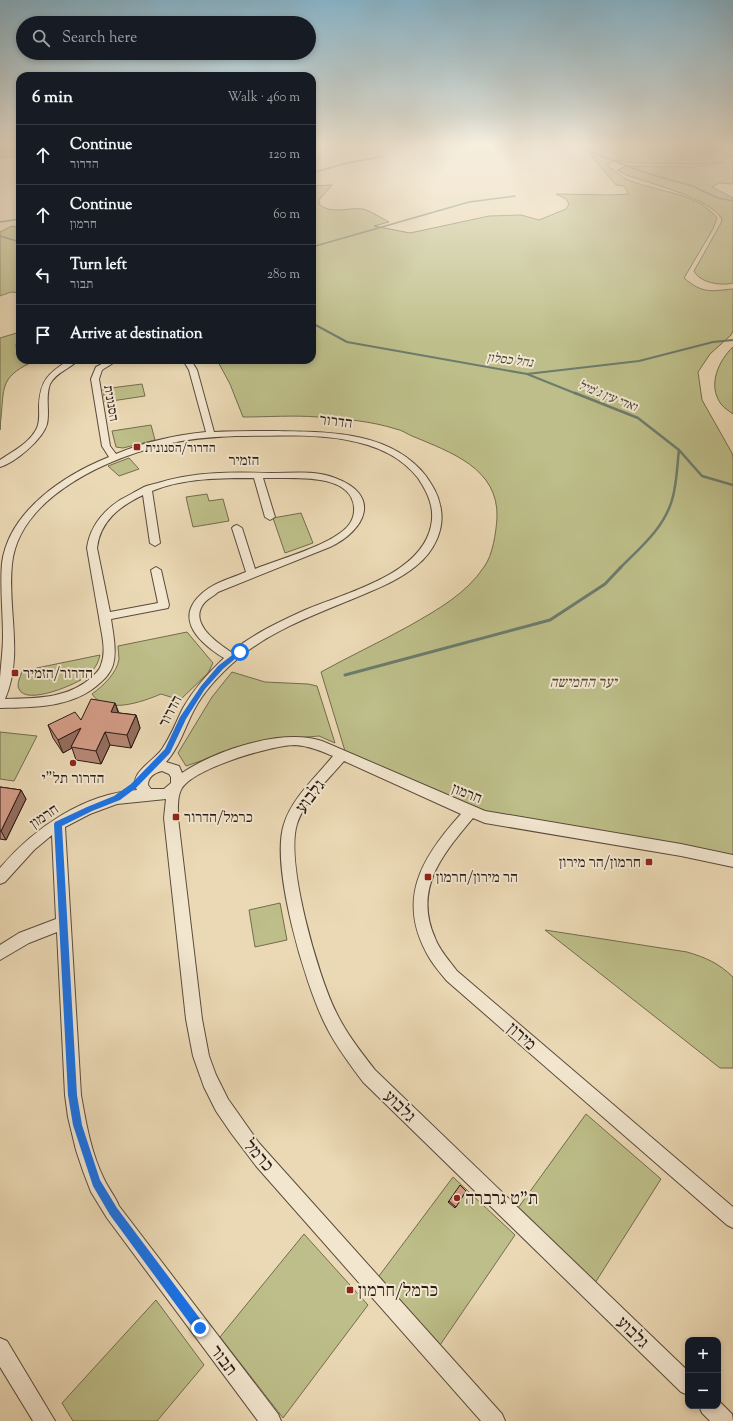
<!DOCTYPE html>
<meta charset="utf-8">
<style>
:root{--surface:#171b24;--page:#242831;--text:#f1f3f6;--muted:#9ea1a6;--line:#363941}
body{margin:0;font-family:"Sorts Mill Goudy","Frank Ruhl Libre",serif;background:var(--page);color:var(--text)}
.controls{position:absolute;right:12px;bottom:12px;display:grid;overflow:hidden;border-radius:8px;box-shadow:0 2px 6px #0003}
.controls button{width:36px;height:36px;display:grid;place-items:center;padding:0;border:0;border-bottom:1px solid var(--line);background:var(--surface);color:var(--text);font:20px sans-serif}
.stop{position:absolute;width:12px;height:12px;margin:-9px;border:3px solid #1a73e8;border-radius:50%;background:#fff}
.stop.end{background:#1a73e8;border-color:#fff;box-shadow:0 1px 4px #0008}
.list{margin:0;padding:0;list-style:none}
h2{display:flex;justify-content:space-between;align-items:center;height:52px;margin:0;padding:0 16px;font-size:17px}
h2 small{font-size:13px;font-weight:400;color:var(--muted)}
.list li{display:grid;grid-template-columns:26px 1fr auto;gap:12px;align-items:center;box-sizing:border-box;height:60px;padding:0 16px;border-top:1px solid var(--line)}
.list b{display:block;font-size:15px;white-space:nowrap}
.list p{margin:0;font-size:13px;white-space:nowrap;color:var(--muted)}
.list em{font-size:13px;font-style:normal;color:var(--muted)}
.icon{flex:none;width:22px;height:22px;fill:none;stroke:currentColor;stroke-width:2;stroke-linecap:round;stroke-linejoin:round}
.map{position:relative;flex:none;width:733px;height:1421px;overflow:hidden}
.search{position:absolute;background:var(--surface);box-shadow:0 2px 6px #0003;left:16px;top:16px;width:300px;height:44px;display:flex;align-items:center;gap:10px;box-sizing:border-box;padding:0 14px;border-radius:22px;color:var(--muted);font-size:15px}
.panel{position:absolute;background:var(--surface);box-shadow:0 2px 6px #0003;left:16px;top:72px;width:300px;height:292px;border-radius:12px}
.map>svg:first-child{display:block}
.green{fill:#bdbe89;stroke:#736c4e}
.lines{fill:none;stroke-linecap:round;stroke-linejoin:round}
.stream-far3{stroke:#6c7b6d;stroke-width:1.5}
.stream-far2{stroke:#6c7b6d;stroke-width:2}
.stream-far1{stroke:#6c7b6d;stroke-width:2.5}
.stream{stroke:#6c7b6d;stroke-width:3}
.minor-casing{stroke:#5a4a3c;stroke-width:2}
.minor{fill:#f2e6cf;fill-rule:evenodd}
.wall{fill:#b78775;stroke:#291a14}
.shaded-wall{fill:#956e5f;stroke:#291a14}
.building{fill:#d59d88;stroke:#291a14}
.route{fill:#1a73e8}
.poi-dot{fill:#8f2418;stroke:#f2e6cf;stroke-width:1.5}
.labels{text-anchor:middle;stroke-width:4;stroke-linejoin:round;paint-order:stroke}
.far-water-label{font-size:13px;font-style:italic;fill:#4b4a40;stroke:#f2e6cf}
.far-street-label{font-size:13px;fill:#291a14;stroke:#f2e6cf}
.far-poi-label{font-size:13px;fill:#291a14;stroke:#f2e6cf;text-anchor:start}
.street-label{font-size:15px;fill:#291a14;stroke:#f2e6cf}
.poi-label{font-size:15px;fill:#291a14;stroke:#f2e6cf;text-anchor:start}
.park-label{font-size:15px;font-style:italic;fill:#554b37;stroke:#f2e6cf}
.near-street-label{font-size:18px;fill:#291a14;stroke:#f2e6cf}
.near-poi-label{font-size:18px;fill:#291a14;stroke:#f2e6cf;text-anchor:start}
</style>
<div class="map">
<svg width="733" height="1421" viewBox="0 0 733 1421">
<rect width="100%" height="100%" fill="#ebd9b5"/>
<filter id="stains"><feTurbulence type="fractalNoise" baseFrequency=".005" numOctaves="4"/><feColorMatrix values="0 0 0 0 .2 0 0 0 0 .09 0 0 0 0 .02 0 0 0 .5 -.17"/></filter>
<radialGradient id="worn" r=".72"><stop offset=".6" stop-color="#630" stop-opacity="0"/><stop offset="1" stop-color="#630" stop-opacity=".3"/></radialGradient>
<!-- green -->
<g class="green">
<polygon points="0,146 20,146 20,156 0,158"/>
<path d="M595,146H733V157L716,162L693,164L636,163L621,161H614L607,165C610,167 621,176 624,178C652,192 696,191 717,218L713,229L684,278C703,294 710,291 733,289V331L731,335L710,354L698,372L702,400L732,453L733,458V863L469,813L398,779L345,751L321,672C350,656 380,642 409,626C437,610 466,594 484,567C493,555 496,532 497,518C499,468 450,452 412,436C407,434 402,430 396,429C371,421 344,419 318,417C293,415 268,417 243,417L230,384L217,360H312V186L332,185L319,200V204C331,215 349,207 363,209C371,211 381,218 389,222L374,226L410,233L489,216L521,215L539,220L566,209L569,204L566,199L556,194L612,195L629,194L624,186L616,185L593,158L590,154L604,150Z"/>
<path d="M733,161V184L719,183L712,187L733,198V283C721,286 700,283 694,271L721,223L722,219C710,198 649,183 626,175L617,170L627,166L692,167Z"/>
<polygon points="12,226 20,228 20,293 11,292 0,296 0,232"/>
<path d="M20,332V338L16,344L17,355L20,357V360H25L30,363C0,378 4,388 1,418C0,422 1,427 0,430V338Z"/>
<path d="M733,347V414C729,411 724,408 721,404C707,385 719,360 733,347Z"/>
<polygon points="142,384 145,396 105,402 103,389"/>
<polygon points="151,425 155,440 123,448 116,447 112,431"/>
<polygon points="129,458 139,469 119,476 108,466"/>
<polygon points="207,494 209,501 223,499 229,521 193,527 186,497"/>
<polygon points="301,513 313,543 285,553 273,518"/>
<path d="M187,632L213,663L208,673L180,700L161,694C142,702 106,715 92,694C103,686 117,673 119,659C119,655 118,650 118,646Z"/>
<path d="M100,655C98,664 94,670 87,676C77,684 26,706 19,689C16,684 21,676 22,671Z"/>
<polygon points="232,672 265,682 308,684 317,686 335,743 319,736 259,741 186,766 178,753 212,697"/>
<polygon points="0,732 37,736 14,781 0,779"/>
<polygon points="280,903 287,940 255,947 249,910"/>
<path d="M545,930L687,952C707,958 718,963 733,977V1068H720Z"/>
<polygon points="586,1114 661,1179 595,1283 518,1208"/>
<polygon points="453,1177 515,1235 438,1348 376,1280"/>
<polygon points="304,1234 368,1305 283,1418 220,1337"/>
<polygon points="156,1300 204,1365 157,1421 73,1421 62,1403"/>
</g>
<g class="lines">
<!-- stream-far3 -->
<g class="stream-far3">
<polyline points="581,146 588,151 643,172 692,186 718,198 733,201"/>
<polyline points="312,173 347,163 385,156"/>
<polyline points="0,222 20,219"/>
<polyline points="0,236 20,242"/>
<polyline points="312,247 469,202 515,196"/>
</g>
<!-- stream-far2 -->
<g class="stream-far2">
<polyline points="312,323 347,342 527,374 639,361 713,342 733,340"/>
<polyline points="527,374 577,394"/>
</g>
<!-- stream-far1 -->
<g class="stream-far1">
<polyline points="575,393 638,418 679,450 702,476 733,485"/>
<path d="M620,568C640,548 664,528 672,500C677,484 677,466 679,450"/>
</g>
<!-- stream -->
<polyline class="stream" points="345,675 550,620 605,584 621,567"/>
<defs>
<g id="minor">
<path d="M69,360H78C70,369 56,372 50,384C45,397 50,411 47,424C43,439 15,463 0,467V460C13,451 30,443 37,428C40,421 39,413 39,406C40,381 48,373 69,360Z"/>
<path d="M109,360H118L102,370L99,379L110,446L116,454C144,442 176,435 206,432L189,370L183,360H191L197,370L214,432C234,431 254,431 274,431C326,432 390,430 426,476C432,485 438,494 440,505C446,528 434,552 416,566C398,581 376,589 355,598C316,614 275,629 241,656C223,671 205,689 194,710C185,727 179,748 166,762L179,766L182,773C216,750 282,728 322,741L485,811L681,844L733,855V867L681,856L485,823L473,818C443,854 413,888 435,938C440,951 449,960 457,971L733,1207V1228L727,1225L447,981C441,974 435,967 430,959C395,901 421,858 461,814L344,761C328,780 305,800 297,824C285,862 318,976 336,1012C346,1033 361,1052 375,1070L688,1371V1395L681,1392L363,1082C349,1063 335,1045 325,1024C305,984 270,866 284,824C292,798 316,777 333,756C321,751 309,746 295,745C272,745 195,768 182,788C177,796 178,808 178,818L202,1019L209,1056L216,1075L228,1099L259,1143L502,1414L505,1421H481L256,1166L231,1133L216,1111L204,1087L193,1056L186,1019L164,818L166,799L117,804L90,814L65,827L81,1095C86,1123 91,1153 104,1179C108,1188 115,1196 119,1206L278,1414L281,1421H258L107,1218L91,1192L83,1171L76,1150L68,1117L65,1095L57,932L29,943L0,960V945L19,933L56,919L52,835L34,850L5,882L0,884V868C34,828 83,794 137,790C127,774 154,761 162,749C171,736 176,722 183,708C194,689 208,673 224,658C195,640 171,614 209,588C220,581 234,577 246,572L232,528L234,526L237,525L242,528L255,569C280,559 320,548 340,533C349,527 355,519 354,507C351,471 288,479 263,478L275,517L270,520L265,517L254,478C220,478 184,478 152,491L160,543L155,546L150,543L143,495C120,506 100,521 97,548L110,612L158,603L151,570L156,567L161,570L169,605L168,608L111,619C113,633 117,651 113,665C111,671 106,678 101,682C74,708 35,707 0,708C0,698 0,688 0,678C1,664 3,650 3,636C3,612 0,587 2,563C9,511 64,475 109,457L102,446L91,379L96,367ZM236,436C293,436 379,427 418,478C428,493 435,508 431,526C421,575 345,593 305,610C279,622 253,634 231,652C216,642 187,622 205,602C209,598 214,596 218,592L330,547C366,530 382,495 335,478C315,470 293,473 272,473C234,472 195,471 158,483C154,484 148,485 144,487C136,491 128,496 120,500C102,512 90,527 87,548C91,571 95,595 99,617C101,632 107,650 101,665C100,670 95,674 92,677C68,699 36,698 5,699C24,655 7,609 12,564C19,495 114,455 172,443C193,438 214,437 236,436ZM162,771L169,774L171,777V783L164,789H151L148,785C148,777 154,773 162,771Z"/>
<polygon points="0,1338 7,1341 55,1421 33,1421 0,1367"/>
<polygon points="718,1400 732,1414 733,1421 710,1421 702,1413 699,1406 718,1406"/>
</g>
</defs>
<!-- minor casing -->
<use href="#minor" class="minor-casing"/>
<!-- minor -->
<use href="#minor" class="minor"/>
</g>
<!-- wall -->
<g class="wall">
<polygon points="115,703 119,713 136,715 140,728 131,748 110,745 101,764 76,760 72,748 63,753 53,738 48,725 81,720"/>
<polygon points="0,787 21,790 26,799 6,840 0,839"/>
<polygon points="466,1191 455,1208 448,1202 449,1201"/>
</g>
<!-- shaded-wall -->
<g class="shaded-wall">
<polygon points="115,703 119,715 111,712"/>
<polygon points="136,715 140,728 131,748 127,735"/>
<polygon points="81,728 71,747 72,748 63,753 58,740"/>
<polygon points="105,732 110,745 101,764 96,751"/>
<polygon points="21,790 26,799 6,840 1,831"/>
</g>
<!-- building -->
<g class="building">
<polygon points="91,699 115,703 111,712 136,715 127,735 105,732 96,751 71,747 81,728 58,740 48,725 75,712 81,720"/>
<polygon points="0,787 21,790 1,831 0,831"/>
<polygon points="460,1185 466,1191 456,1207 449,1201"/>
</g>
<!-- sky -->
<linearGradient id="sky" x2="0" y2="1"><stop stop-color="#88b7ce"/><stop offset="0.42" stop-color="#f6eede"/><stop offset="1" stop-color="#f6eede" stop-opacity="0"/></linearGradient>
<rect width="733" height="345" fill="url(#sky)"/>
<!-- route -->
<polygon class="route" points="240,649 242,650 242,653 223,669 205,689 186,719 170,753 136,788 120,800 92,811 62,826 77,1095 82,1125 100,1180 117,1208 204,1324 206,1328 204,1332 200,1333 196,1332 110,1215 93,1186 73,1125 68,1095 54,824 55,822 87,807 114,796 131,784 165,749 180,717 201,686 218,666"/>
<!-- markers -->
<g class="poi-dot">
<rect x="133" y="443" width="8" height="8" rx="2"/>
<rect x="11" y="669" width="8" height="8" rx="2"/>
<circle cx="73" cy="763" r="4"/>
<rect x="172" y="813" width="8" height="8" rx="2"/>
<rect x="645" y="858" width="8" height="8" rx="2"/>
<rect x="424" y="873" width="8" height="8" rx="2"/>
<circle cx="457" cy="1198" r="4"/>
<rect x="346" y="1286" width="8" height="8" rx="2"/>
</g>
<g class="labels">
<!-- far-water labels -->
<g class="far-water-label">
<text transform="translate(510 359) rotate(7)" y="5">נחל כסלון</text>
<text transform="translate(608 395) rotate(22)" y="5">ואדי עין ג'מיל</text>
</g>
<!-- far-street labels -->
<g class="far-street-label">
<text transform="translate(112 403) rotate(80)" y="5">הסנונית</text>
</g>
<!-- far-poi labels -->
<g class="far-poi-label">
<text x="145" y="452">הדרור/הסנונית</text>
</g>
<!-- street labels -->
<g class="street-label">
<text transform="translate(336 421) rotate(7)" y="5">הדרור</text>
<text x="244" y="465">הזמיר</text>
<text transform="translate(170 711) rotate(-62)" y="5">הדרור</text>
<text transform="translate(467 793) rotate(22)" y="5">חרמון</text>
<text transform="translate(44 816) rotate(-34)" y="5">חרמון</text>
</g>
<!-- poi labels -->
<g class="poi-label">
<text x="23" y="678">הדרור/הזמיר</text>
<text x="73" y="783" text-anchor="middle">הדרור תל"י</text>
<text x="184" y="822">כרמל/הדרור</text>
<text x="641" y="867" text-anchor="end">חרמון/הר מירון</text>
<text x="436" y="882">הר מירון/חרמון</text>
</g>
<!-- park labels -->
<g class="park-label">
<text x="583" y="687">יער החמישה</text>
</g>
<!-- near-street labels -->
<g class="near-street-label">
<text transform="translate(310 796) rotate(-53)" y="6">גלבוע</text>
<text transform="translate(522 1036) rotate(41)" y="6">מירון</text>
<text transform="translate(400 1106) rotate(44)" y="6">גלבוע</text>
<text transform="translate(259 1155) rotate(49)" y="6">כרמל</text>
<text transform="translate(633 1332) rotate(44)" y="6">גלבוע</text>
<text transform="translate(224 1360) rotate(53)" y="6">תבור</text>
</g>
<!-- near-poi labels -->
<g class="near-poi-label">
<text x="465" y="1204">ת"ט גרברה</text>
<text x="358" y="1296">כרמל/חרמון</text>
</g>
</g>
<rect width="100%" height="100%" filter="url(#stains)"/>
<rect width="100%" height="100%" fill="url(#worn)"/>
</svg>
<div class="controls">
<button>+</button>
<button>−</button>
</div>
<div class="stop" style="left:240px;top:652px"></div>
<div class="stop end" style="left:200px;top:1328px"></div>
<div class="search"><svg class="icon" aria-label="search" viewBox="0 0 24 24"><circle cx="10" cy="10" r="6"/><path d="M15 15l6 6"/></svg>Search here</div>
<section class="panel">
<h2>6 min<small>Walk · 460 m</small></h2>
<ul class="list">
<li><svg class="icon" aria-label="ahead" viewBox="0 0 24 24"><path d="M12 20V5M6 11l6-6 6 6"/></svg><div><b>Continue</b><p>הדרור</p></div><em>120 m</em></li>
<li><svg class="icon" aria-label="ahead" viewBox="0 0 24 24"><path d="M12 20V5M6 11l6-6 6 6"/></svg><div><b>Continue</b><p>חרמון</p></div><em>60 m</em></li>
<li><svg class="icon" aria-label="left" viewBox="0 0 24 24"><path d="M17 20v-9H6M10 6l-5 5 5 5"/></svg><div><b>Turn left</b><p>תבור</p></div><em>280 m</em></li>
<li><svg class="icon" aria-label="arrive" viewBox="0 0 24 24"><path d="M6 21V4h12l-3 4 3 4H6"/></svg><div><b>Arrive at destination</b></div></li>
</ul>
</section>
</div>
